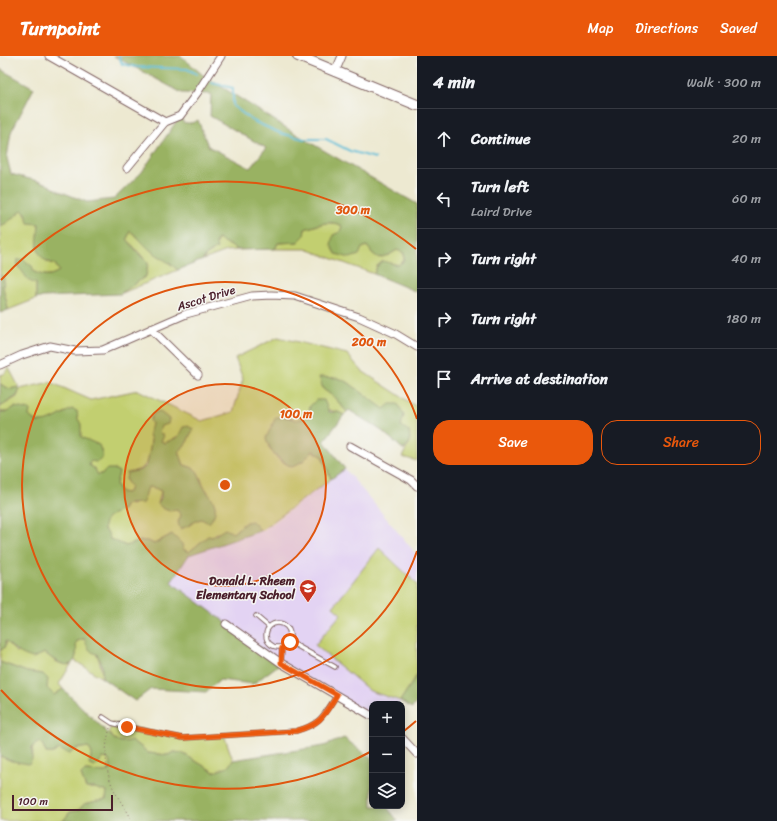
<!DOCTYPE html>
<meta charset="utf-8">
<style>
:root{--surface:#171b24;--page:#242831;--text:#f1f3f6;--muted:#9ea1a6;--line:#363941;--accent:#ea580c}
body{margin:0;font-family:Sriracha,sans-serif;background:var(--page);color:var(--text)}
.controls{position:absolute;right:12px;bottom:12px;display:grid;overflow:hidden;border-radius:8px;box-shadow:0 2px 10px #0003}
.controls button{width:36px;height:36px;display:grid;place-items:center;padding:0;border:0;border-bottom:1px solid var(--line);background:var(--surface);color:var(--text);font:20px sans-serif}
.scale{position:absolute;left:12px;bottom:10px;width:101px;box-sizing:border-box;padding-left:4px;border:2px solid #4a1f2b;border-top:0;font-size:11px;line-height:14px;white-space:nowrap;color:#4a1f2b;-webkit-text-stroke:3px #f6f6f2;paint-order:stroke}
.stop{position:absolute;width:12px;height:12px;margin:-9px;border:3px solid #ea580c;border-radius:50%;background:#fff}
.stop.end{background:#ea580c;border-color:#fff;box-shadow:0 1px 4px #0008}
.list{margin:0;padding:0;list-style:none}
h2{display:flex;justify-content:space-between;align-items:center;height:52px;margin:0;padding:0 16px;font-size:17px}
h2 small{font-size:13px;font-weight:400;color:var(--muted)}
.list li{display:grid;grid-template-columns:26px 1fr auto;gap:12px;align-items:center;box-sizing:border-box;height:60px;padding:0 16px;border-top:1px solid var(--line)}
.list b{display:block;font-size:15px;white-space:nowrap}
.list p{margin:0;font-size:13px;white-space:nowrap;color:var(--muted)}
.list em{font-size:13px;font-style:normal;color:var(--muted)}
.actions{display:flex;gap:8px;padding:12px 16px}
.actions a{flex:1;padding:9px 0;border:1px solid var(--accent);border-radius:16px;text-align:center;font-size:14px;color:var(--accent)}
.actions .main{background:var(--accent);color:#fff}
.icon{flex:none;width:22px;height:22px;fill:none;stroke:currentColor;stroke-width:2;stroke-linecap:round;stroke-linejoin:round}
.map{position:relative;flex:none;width:417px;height:765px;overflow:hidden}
header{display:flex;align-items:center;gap:24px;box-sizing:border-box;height:56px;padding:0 20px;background:var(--accent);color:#fff}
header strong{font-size:19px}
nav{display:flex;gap:22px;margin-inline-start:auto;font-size:14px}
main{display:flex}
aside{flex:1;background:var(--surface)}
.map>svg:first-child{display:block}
.built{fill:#e3d3f3}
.green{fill:#c2cf70;stroke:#86774e}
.forest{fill:#99b262;stroke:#726846}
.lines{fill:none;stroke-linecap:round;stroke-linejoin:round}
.stream{stroke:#57bbd5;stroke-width:2}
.lane-casing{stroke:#836665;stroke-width:5.5}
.street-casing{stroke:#836665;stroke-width:9}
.secondary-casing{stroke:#836665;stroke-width:12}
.path{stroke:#836665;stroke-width:1;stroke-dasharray:1 3;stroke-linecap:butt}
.lane{stroke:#fff;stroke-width:3.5}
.street{stroke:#fff;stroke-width:7}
.secondary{stroke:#fff;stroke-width:10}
.route{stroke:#ea580c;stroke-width:5}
.ring{fill:none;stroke:#e0560e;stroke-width:2}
.labels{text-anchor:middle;stroke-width:3;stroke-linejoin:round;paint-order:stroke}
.street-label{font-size:12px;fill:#4a1f2b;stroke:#f6f6f2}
.poi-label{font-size:12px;font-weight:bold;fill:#4a1f2b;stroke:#f6f6f2;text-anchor:end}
.centre{fill:#e0560e;stroke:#f6f6f2;stroke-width:2}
.ring-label{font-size:12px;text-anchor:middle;font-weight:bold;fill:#e0560e;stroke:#f6f6f2;stroke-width:3;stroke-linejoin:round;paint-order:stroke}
</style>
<header>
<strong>Turnpoint</strong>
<nav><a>Map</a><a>Directions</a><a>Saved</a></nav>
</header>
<main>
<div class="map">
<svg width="417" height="765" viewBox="0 0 417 765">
<rect width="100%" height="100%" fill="#f6f6f2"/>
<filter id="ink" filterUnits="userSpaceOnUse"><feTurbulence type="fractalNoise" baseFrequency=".025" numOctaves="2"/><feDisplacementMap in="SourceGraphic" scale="8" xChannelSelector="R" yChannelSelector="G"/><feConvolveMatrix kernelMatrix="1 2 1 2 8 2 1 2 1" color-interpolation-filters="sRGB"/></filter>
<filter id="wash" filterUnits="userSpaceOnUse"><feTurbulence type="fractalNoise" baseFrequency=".012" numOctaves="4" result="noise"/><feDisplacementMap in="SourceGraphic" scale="16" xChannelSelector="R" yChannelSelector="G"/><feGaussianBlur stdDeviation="0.9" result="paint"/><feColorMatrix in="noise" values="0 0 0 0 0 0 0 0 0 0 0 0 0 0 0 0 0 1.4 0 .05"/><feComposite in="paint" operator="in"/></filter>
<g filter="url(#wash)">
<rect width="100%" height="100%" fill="#ede9d1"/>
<!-- built -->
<polygon class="built" points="345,413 417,499 417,619 399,648 372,648 372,660 281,607 171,526 189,499 264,474"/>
<!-- green -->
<g class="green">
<path d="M22,154L33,166L39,168L38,192L47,206L55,208L59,215C50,221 44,220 34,216L32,210L27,207L25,216L36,227V243L8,254C7,242 1,234 4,222L0,218V174L1,170C8,166 16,159 22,154Z"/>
<polygon points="325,167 336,167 343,170 340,176 362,192 367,190 373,198 389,199 397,194 404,197 404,205 398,209 391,207 377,210 374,218 306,193 275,193 278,187 298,186 304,180 305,173"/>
<path d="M130,175C138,180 143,188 151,194C160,201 170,206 178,214L120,238L146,220L148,207L127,183Z"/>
<polygon points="218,183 238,194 227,195 203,204 205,200 212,196"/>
<path d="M278,281L347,298L362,315L417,351V405L402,401L410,386L401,370L384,354L349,327L323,333L334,341L347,356L344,359C335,354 321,353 310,350L309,361L296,364L286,361L268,390L279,404L292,411L303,405L313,395L322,400L331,423L260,475L258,471L246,466L233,477H216L212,481L208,480L189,496L183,494L172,478L154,488C143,481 137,487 126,490L110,483L108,477L104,474L103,467L107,464L109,459L123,454L126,448L133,449L148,431L155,432L161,435L158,448L169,455L177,454L189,470L194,465L201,463L208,436C198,423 203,414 184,409L179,396L187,386L193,372L165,387L161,385L159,376L161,370L152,368C152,372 150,375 149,378C149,379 151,383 151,384C152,398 148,413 134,415L131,432L127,437L120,436L116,428L119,416L114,413L98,419L89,409L90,405L102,397L99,393L81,381C77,363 86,367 65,356C40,375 37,365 15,351L7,356H0V351L17,341L20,333L50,326L91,344L138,334L202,365L233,356L243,323L235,302Z"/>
<polygon points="9,312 19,331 10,333 0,328 0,319 4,318"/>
<polygon points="379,492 417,528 417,619 400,645 370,635 315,589 341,558 333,551"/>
<path d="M82,583C96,586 102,610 102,622L74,604L76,600V586Z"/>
<path d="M5,585L16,596L39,599L45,597C54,604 60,611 72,607L59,628L63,633L54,639L47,632L43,618L27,616L0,606V595L5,591Z"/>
<polygon points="112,667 183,682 224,679 233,704 228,711 214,716 182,697 174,696 168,699 148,697 140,690 131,686 121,686 114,683 109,676"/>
<polygon points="39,686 43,689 46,697 53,697 59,693 69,698 76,693 88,691 92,697 91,704 101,705 103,702 108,703 111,709 110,715 105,716 85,715 81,719 86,732 95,732 107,736 106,743 84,748 79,754 70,756 63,765 0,765 0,700 12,705 28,707 33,697 32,691"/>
</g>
<!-- forest -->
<g class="forest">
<path d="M114,0H181L203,19L304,83L417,148V236L374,218L377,210L383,205L398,209L404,205V197L397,194L389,199L379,202L373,198L367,190L362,192L359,199L350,202L336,198L331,189L333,179L340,176L342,170C330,163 318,169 305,173L304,180L298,186L278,187L275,193L238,194L218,183L215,187L217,192L205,200L203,204L178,214C169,206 159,201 149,193C142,187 138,180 130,175L127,183L139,198L148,207L146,220L120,238L43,241L36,243V227C26,227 26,217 18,211L17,204L23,203L32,210L34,216C44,220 50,221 59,215L55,208C32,202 38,187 39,168L28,167L26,157L22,154C15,160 9,166 1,170L0,174V13L34,32L11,76L7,102L11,118L45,127L59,135L87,146L114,143L142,116L180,60L183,66C189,68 193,67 198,64L208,90L250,112L266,92L210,60L211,38L182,37Z"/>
<path d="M0,218L4,222C1,234 7,242 8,254L0,257Z"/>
<polygon points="319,321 338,322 349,327 384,353 390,348 398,348 404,359 401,370 409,375 410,386 404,394 382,375 349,354 347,356 334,341 323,333"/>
<polygon points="0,328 10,333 19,331 20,333 17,340 0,351"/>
<path d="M316,344H324L329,356H338L344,359L324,385L345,413L331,423L322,400L313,395L303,405L292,411C279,404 270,396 266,382L276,361H286L296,364L309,361L310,350Z"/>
<path d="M15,351L30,354L29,360L36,366C51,367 59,359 72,353L77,355L78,363L81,368V381L99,389L102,397V403L96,406L90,405L89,409L95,413L98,419L103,417L107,413H114L119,416L116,428L120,436L127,437L131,432L126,424L127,417L141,414L147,409L150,392L151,383L149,379L152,368L150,364L153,358L159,355L169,363L168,368L161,370L159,376L164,380L161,385L165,387L178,381L183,371L188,370L193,373L187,386L179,396L184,409C203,414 196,418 204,431C212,444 222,451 209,467L201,463C193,465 189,471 180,473L178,466L181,459L177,454C169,455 164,455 158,448L161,442V435L155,432L148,431L143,447L126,448L123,454C112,458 103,461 104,474L108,477L110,483L126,490C137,487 143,481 154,488L172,478L182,488L183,493L189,496L208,480L212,481L225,473L233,477L246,466L252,465L258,471L260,475L189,499L171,526L281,607L253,628L220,624L206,636L151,633L135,645L102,622V609L97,598C89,596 87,591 85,583H82L76,586C76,591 77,595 76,599C73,619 52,603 45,597L33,602C21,599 15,594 5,585V591L0,595V356H7Z"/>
<polygon points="0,606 27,616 43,618 48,623 47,632 54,639 63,633 114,683 121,686 131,685 140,690 148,697 168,699 174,696 182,697 214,716 228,711 233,704 324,690 344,682 372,703 372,750 386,750 398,765 63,765 70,756 79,754 84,748 106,743 107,736 95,732 86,732 81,719 85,715 105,716 110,714 111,709 108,703 103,702 95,711 89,709 92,697 88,691 76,693 69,698 59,693 53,697 46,697 43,689 39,686 32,691 32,703 29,708 12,705 0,700"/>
<polygon points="417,619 417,646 412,652 400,645"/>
</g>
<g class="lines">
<!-- stream -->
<g class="stream">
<polyline points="119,0 122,8 137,11 187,13 197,18"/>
<polyline points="212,27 233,32 233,50 253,65 280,77 304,83 326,83 350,95 375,102"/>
</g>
</g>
</g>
<g filter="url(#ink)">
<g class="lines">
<defs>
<g id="lane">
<polyline points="256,560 269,571"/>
<circle cx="278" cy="579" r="12"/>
<polyline points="290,586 335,611"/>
<polyline points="281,607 282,592"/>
<path d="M103,661L112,667L127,671L183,682L296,675C321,668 323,660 337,639"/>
</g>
<g id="street">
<polyline points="49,0 165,66"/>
<polyline points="335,16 342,0"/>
<polyline points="127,112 165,66 180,60 197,37 221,0"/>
<polyline points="151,273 198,319"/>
<polyline points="0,309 22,299 50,290 75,295 103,294 186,258 252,240 271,239 295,240 359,261 394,277 417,291"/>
<polyline points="350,390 411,424 417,430"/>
<polyline points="226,568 281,607 372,660"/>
<polyline points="402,682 417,698"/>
</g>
<polyline id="secondary" points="298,0 417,49"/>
</defs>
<!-- lane casing -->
<use href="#lane" class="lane-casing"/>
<!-- street casing -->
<use href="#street" class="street-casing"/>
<!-- secondary casing -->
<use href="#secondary" class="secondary-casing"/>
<!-- path -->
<path class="path" d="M110,672C103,696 105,720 118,741C122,749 129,756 132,765"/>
<!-- lane -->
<use href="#lane" class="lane"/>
<!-- street -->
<use href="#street" class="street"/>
<!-- secondary -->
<use href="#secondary" class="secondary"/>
</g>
</g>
<g class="lines" filter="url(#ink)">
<!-- route -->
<path class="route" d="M127,671L183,682L296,675C321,668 324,660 337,639L281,607L282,592L290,586"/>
</g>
<!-- distance rings -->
<circle cx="225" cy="429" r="101" fill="#e0560e" fill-opacity=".12"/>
<g class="ring">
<circle cx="225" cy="429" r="101"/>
<path d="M417 495A203 203 0 1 1 417 363"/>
<path d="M416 665A304 304 0 0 1 404 675M370 696A304 304 0 0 1 1 634M1 224A304 304 0 0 1 416 193"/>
</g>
<!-- icons -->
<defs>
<symbol id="school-pin" viewBox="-11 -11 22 30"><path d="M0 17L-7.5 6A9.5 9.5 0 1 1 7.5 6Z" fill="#c8321e" stroke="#f6f6f2"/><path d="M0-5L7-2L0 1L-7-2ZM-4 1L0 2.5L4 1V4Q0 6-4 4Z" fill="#fff"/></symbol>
</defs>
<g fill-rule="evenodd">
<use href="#school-pin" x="298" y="522" width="20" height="27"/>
</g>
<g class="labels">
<!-- street labels -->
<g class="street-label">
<text transform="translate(206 242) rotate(-17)" y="4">Ascot Drive</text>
</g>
<!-- poi labels -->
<g class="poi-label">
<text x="295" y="529">Donald L. Rheem<tspan x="295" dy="14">Elementary School</tspan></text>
</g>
</g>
<circle cx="225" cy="429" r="6" class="centre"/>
<g class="ring-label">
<text x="353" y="158">300 m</text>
<text x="369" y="290">200 m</text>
<text x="296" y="362">100 m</text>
</g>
</svg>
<div class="controls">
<button>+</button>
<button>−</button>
<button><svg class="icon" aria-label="layers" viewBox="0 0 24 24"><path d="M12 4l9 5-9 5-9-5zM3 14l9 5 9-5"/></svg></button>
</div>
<div class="scale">100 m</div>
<div class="stop" style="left:290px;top:586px"></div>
<div class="stop end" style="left:127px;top:671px"></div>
</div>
<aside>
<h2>4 min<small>Walk · 300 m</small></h2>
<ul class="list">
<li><svg class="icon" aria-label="ahead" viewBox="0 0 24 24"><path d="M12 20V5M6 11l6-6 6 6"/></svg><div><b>Continue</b></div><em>20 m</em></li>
<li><svg class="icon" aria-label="left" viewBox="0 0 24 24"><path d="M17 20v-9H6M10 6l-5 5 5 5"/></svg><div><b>Turn left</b><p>Laird Drive</p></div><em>60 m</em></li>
<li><svg class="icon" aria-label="right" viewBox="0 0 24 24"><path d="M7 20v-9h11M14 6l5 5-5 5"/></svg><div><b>Turn right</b></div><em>40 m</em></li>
<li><svg class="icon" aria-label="right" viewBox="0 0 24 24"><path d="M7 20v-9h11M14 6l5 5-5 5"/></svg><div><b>Turn right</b></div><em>180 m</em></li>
<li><svg class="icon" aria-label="arrive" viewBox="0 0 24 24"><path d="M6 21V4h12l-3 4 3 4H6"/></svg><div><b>Arrive at destination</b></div></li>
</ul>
<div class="actions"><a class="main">Save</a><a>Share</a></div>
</aside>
</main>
